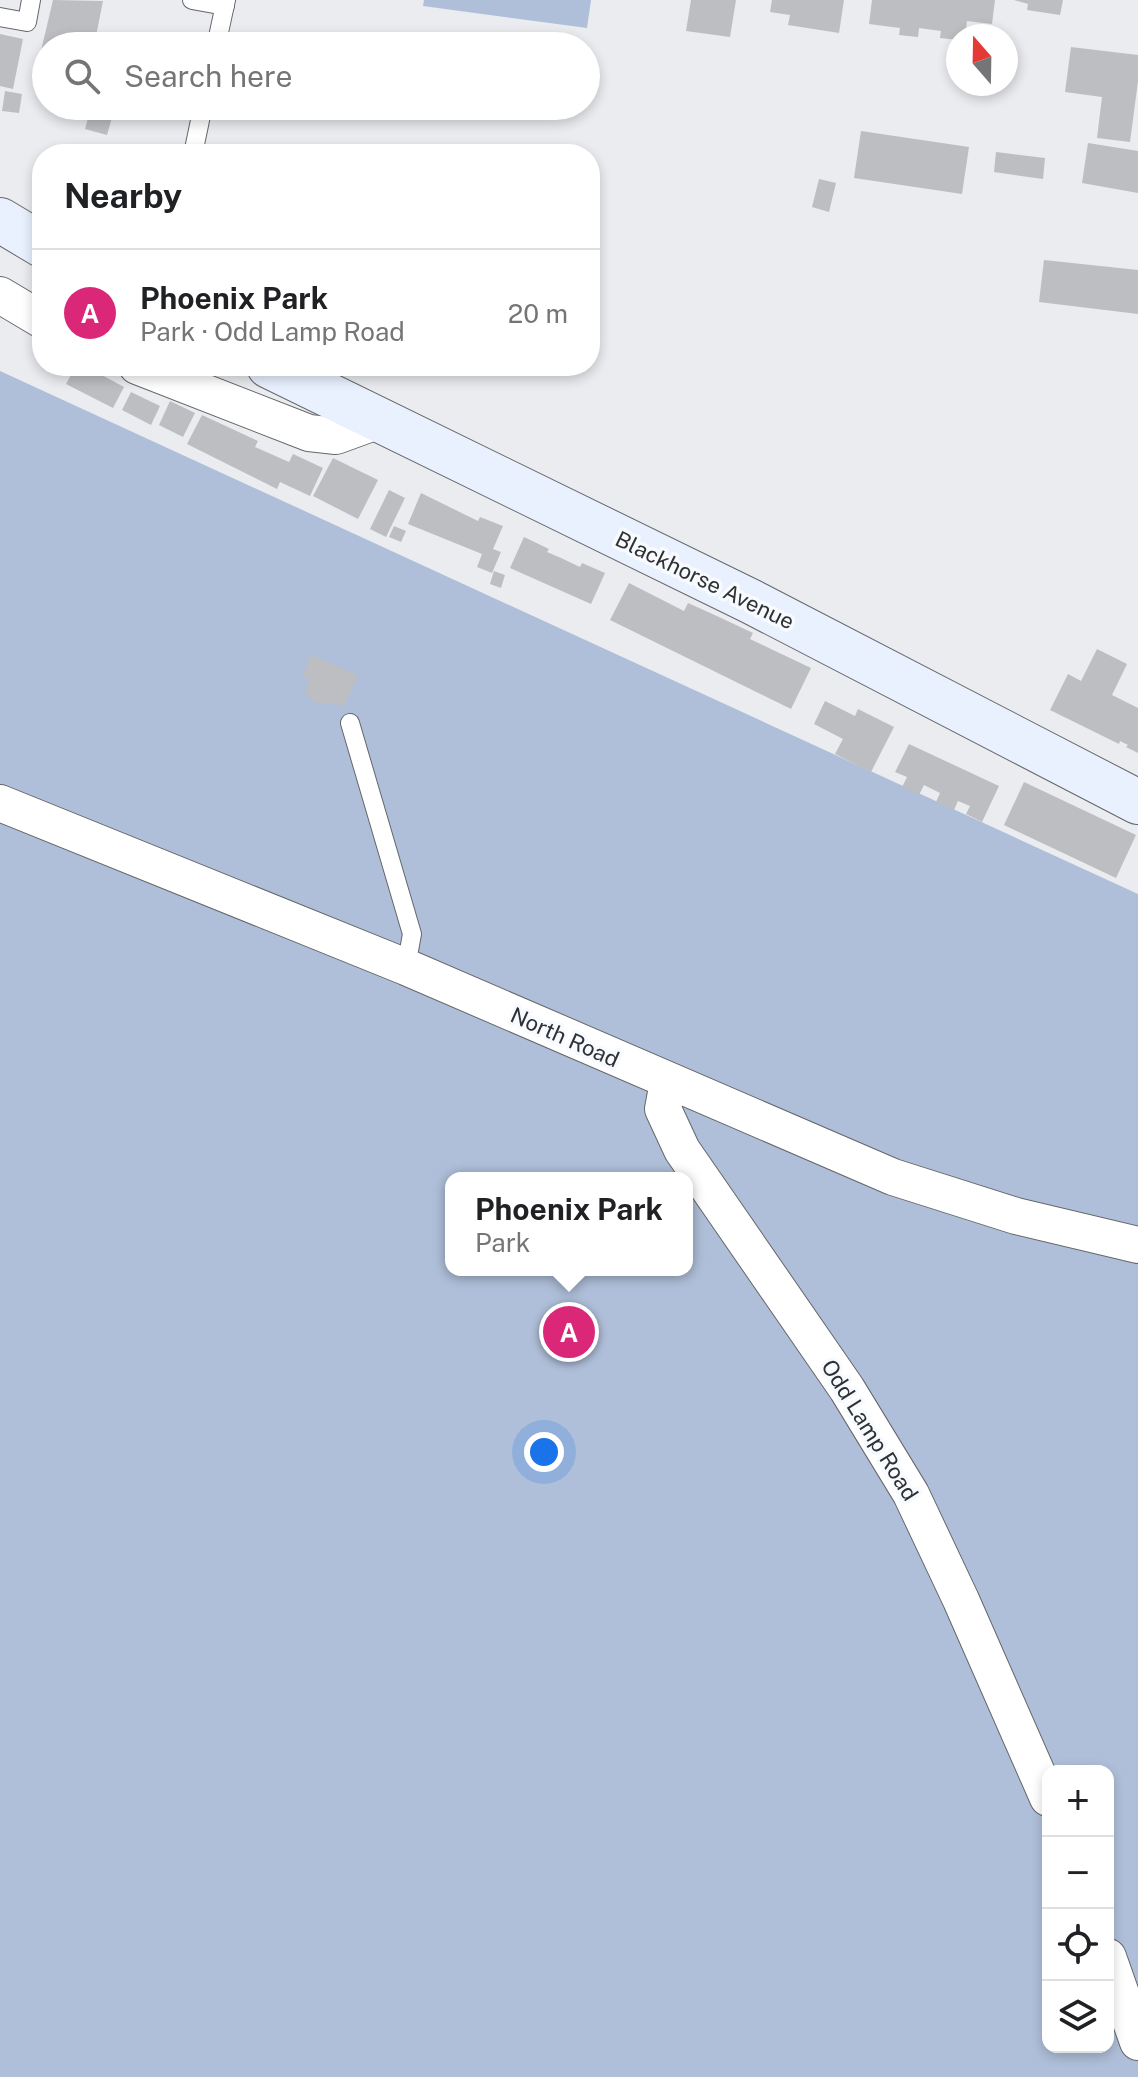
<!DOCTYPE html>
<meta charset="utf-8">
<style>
:root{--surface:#fff;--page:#f2f2f2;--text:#202124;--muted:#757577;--line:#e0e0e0;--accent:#db2777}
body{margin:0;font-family:"Public Sans",sans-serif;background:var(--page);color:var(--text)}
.controls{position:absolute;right:24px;bottom:24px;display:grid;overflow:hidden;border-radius:16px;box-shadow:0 4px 12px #0003}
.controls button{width:72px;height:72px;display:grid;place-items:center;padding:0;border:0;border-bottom:2px solid var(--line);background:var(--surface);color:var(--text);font:40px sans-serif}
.compass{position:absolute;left:946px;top:24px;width:72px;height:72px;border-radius:50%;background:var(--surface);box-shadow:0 4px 12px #0003;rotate:340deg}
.you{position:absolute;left:544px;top:1452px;width:28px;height:28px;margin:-20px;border:6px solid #fff;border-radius:50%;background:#1a73e8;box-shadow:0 0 0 12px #1a73e833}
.badge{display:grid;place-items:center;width:52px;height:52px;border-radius:50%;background:var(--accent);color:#fff;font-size:26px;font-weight:700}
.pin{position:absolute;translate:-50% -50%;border:4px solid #fff;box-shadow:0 2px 8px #0006}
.popup{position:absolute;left:445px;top:1172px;width:248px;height:104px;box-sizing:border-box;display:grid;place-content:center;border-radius:16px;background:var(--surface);filter:drop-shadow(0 2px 6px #0005);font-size:26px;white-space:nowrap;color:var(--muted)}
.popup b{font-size:30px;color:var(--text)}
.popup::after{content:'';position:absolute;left:50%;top:100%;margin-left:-16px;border:16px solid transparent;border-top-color:var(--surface)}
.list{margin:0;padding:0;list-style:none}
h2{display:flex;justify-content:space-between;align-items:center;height:104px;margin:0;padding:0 32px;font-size:34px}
h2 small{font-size:26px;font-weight:400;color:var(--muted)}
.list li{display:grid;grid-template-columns:52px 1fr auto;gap:24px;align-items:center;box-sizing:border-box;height:128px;padding:0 32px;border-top:2px solid var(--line)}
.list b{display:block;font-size:30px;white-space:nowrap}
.list p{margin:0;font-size:26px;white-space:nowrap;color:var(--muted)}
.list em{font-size:26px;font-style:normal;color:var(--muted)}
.icon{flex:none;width:44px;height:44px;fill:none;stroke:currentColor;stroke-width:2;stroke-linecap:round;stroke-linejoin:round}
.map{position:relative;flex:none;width:1138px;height:2077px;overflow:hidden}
.search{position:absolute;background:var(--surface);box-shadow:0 4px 12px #0003;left:32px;top:32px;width:568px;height:88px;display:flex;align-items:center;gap:20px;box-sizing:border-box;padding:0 28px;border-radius:44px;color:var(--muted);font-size:30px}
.panel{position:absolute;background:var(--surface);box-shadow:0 4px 12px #0003;left:32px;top:144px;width:568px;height:232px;border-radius:32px}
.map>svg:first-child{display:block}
.green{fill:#afbfd9;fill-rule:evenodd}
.building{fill:#bcbec2}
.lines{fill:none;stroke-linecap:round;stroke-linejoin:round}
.service-casing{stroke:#65676a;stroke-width:20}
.minor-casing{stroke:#65676a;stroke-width:38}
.secondary-casing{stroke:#65676a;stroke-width:46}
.service{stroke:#fff;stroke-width:18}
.minor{stroke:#fff;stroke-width:36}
.secondary{stroke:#e9f1ff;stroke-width:44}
.labels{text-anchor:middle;stroke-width:7;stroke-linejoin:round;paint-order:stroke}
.street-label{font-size:22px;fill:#303133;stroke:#f7fafe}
</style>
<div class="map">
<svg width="1138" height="2077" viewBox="0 0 1138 2077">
<rect width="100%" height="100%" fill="#eaecf0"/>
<!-- green -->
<g class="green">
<polygon points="424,0 591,0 587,28 423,6"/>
<path d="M0,371L1138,894V2077H0ZM451,1178H687V1270H451ZM1048,1771H1108V2047H1048Z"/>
</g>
<!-- building -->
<g class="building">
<polygon points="53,0 103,1 94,46 46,46 46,65 40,55"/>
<polygon points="691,0 736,0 730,37 686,31"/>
<polygon points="772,0 844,0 839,33 788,25 790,15 770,12"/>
<polygon points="872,0 995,0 992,24 967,21 965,36 958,36 958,40 940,38 941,31 919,28 918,37 899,35 900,28 869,24"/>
<polygon points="1014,0 1063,0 1060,15 1027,10 1028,4"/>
<polygon points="0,34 23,39 13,89 0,86"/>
<polygon points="1071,47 1138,55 1138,81 1130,142 1097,138 1102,97 1065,92"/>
<polygon points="5,91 22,94 19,113 2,111"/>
<polygon points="103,106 153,106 150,118"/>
<polygon points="91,107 113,114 107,135 85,129"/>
<polygon points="861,131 969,147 962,194 854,178"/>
<polygon points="1088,143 1138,151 1138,193 1082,183"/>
<polygon points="996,152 1045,158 1043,179 994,172"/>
<polygon points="819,179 836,183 829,212 812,207"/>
<polygon points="1044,260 1138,270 1138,314 1039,302"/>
<polygon points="76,366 85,366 124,387 113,408 66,384"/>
<polygon points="131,392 160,406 151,425 122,410"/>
<polygon points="170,401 195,413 183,437 159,425"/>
<polygon points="202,415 258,441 255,447 289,462 293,454 323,468 310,496 280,482 277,489 187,444"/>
<polygon points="333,458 378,480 358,519 313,496"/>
<polygon points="389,490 405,498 386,537 370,529"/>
<polygon points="421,493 478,521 480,517 503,526 493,549 501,552 492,573 477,567 482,554 408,524"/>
<polygon points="394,526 406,531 401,542 389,537"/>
<polygon points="524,537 549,549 547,552 561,558 580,567 582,563 605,573 591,604 510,568"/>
<polygon points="494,571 505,575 501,588 490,584"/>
<polygon points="629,583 684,611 688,603 719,617 753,633 750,639 811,668 791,709 610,620"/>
<polygon points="1097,649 1127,664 1112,695 1138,708 1138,753 1126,747 1128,745 1120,741 1119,744 1050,710 1068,674 1081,681"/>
<polygon points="311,655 358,675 344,707 332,702 322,705 310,699 305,691 309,680 302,677"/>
<polygon points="825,701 855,716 858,709 894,727 871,772 835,754 843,739 814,724"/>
<polygon points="909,744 999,786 982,822 966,814 970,806 958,801 954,810 936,802 940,793 924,785 919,795 902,787 907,777 895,772"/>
<polygon points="1024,782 1136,835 1116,878 1004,825"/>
</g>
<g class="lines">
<defs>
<g id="service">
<polyline points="192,0 225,6"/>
<polyline points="0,17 27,22 31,0"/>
<polyline points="216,46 226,0"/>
<polyline points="193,154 203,106"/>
<polyline points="350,723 412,934 406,967"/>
</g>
<g id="minor">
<polyline points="0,295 42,320"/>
<polyline points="137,366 309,433 336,436 380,420"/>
<polyline points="0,803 406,967 893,1177 1016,1216 1138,1245"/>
<polyline points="668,1082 663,1109 682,1150 847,1389 911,1494 961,1600 1048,1798"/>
<polyline points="1108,1957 1138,2042"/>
</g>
<g id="secondary">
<polyline points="0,220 42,245"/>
<polyline points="269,366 750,601 1138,802"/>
</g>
</defs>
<!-- service casing -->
<use href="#service" class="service-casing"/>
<!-- minor casing -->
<use href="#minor" class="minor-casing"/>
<!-- secondary casing -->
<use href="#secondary" class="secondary-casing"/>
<!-- service -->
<use href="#service" class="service"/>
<!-- minor -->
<use href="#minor" class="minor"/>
<!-- secondary -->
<use href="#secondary" class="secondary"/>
</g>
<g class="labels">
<!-- street labels -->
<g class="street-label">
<text transform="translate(705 580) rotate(26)" y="8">Blackhorse Avenue</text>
<text transform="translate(565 1037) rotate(24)" y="8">North Road</text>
<text transform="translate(870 1430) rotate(58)" y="8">Odd Lamp Road</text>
</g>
</g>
</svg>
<div class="controls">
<button>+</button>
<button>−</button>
<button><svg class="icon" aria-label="locate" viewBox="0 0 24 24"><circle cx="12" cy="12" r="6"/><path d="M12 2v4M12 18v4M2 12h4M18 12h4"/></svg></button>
<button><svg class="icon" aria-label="layers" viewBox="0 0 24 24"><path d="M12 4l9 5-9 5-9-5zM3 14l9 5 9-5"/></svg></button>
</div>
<svg class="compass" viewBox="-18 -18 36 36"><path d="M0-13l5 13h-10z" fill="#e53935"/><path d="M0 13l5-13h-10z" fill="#757577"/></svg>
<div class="you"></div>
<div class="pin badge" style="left:569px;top:1332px">A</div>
<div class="popup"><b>Phoenix Park</b>Park</div>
<div class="search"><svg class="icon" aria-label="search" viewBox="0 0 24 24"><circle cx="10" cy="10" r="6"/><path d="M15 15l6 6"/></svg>Search here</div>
<section class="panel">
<h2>Nearby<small></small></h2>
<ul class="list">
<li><span class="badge">A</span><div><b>Phoenix Park</b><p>Park · Odd Lamp Road</p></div><em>20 m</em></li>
</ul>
</section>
</div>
